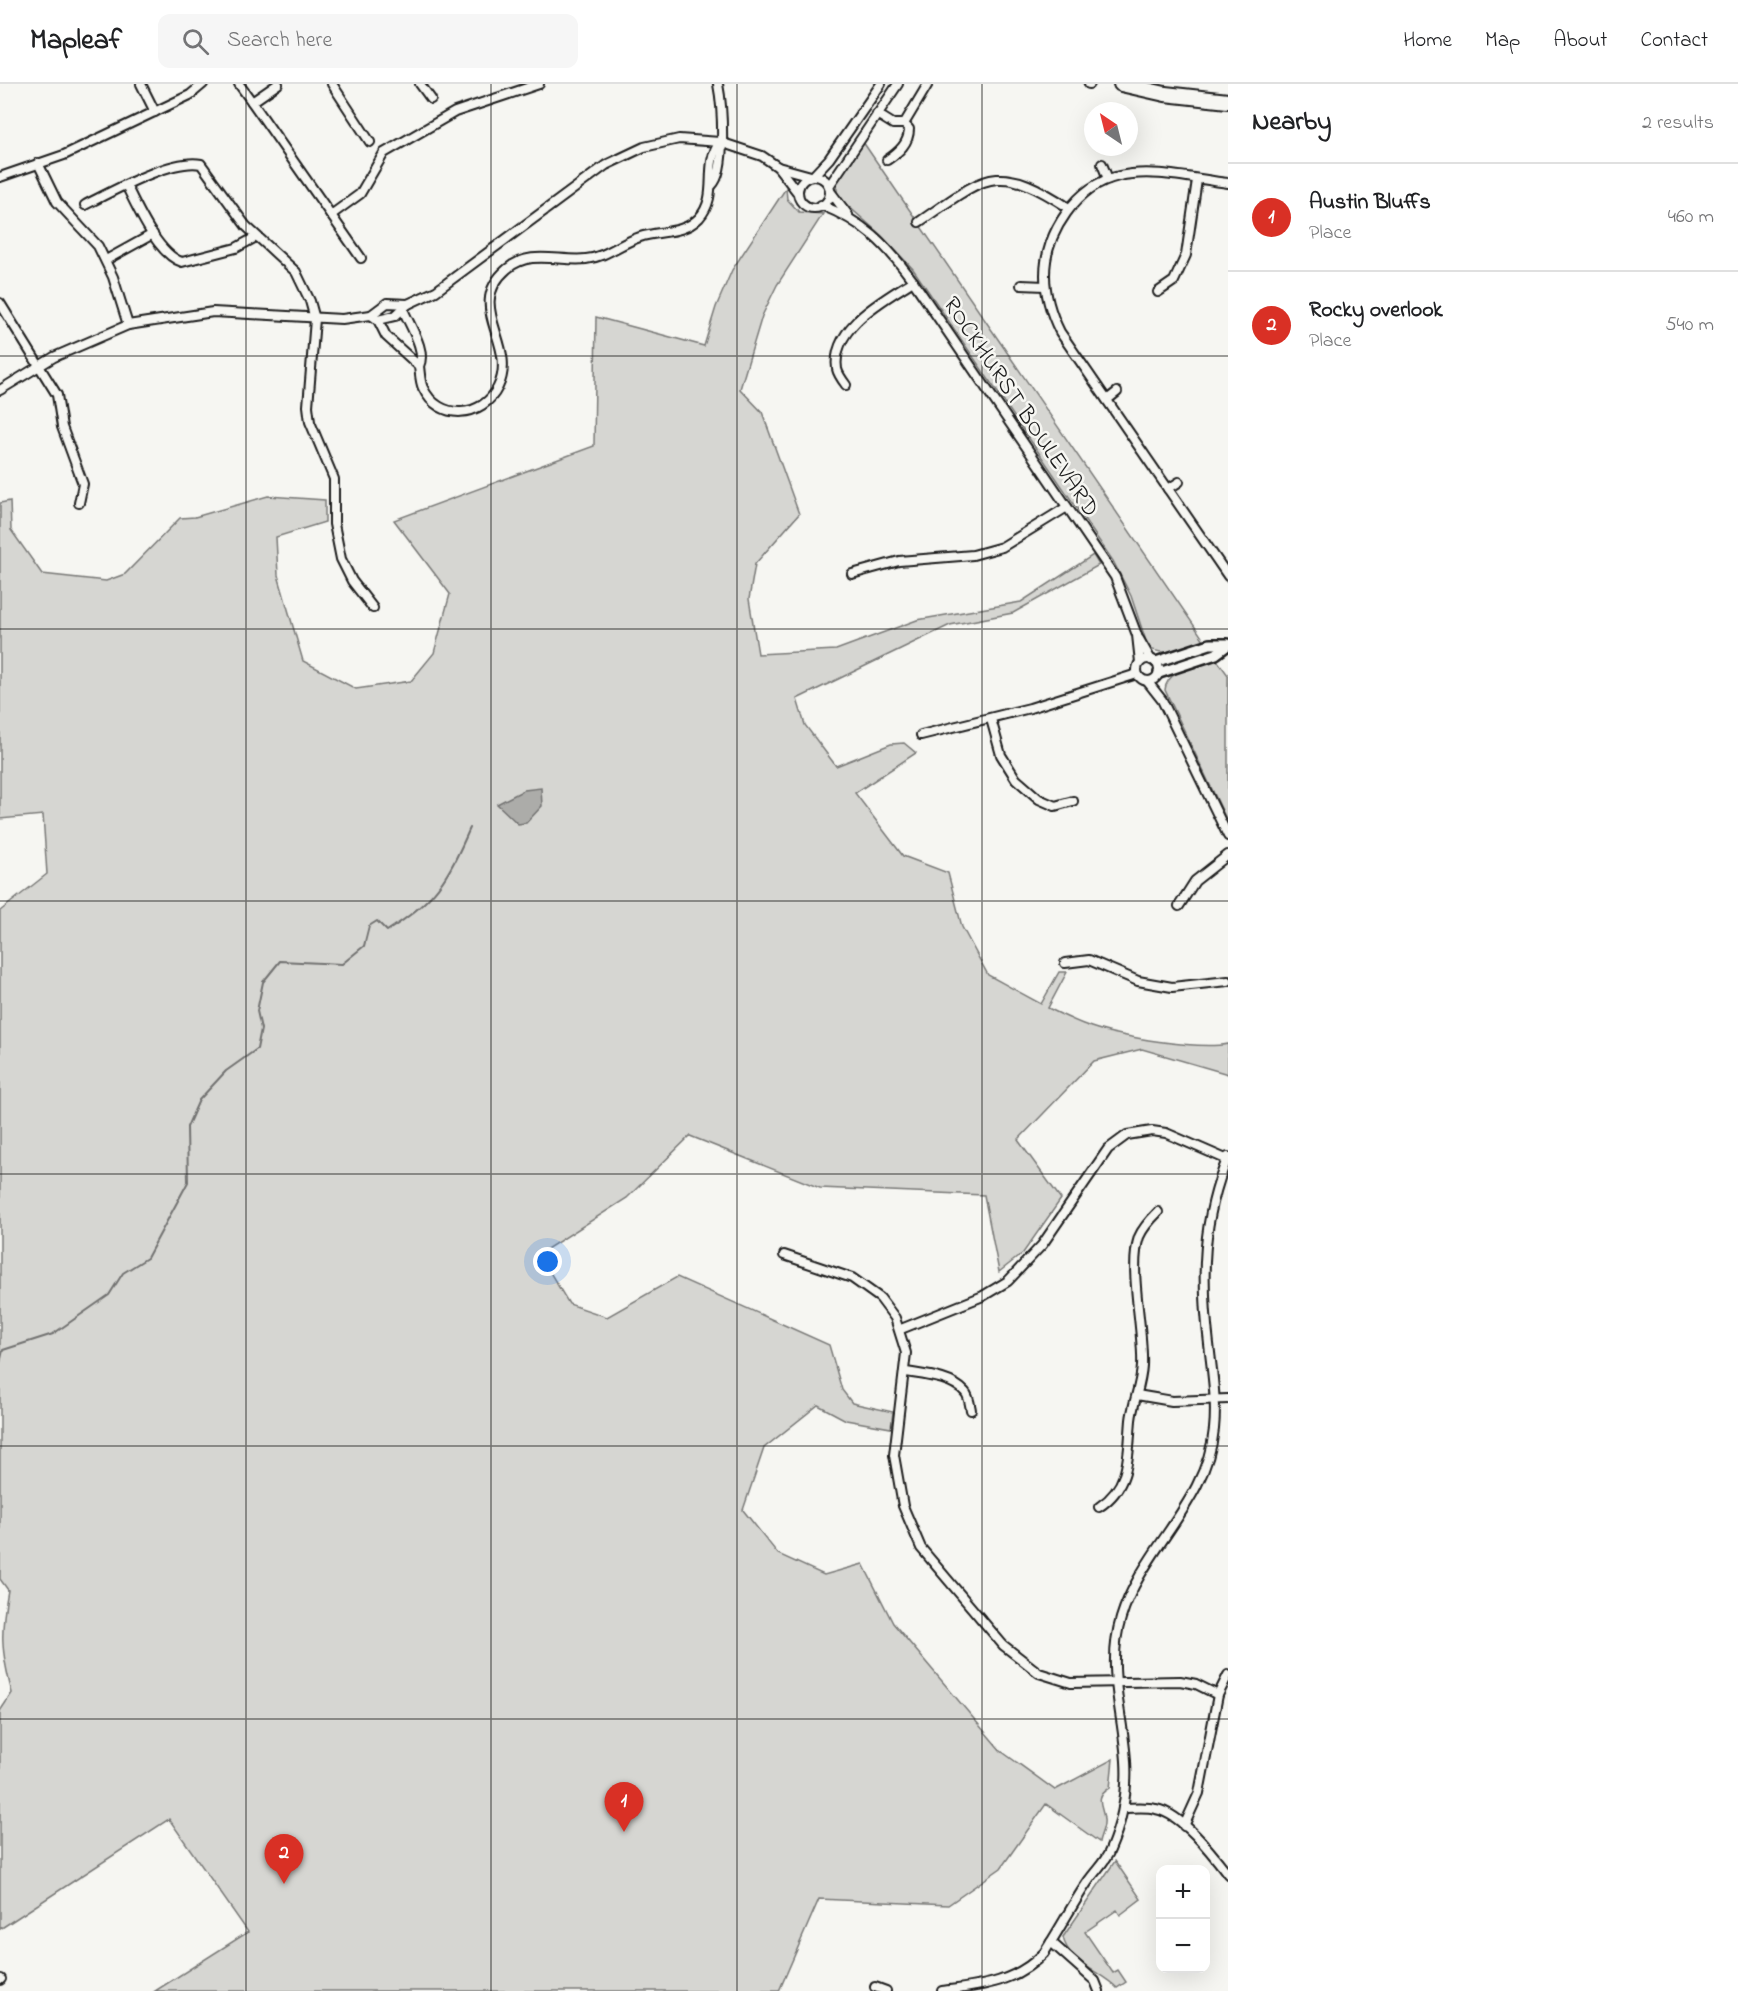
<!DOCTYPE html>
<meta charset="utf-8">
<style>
:root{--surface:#fff;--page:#f6f6f6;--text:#202124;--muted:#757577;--line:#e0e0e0;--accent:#d93025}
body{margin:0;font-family:"Indie Flower",sans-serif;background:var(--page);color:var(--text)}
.controls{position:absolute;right:18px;bottom:18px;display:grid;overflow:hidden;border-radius:12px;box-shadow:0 6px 24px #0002}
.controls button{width:54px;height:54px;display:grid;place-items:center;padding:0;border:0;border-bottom:2px solid var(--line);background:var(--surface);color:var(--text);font:30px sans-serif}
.compass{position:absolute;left:1084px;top:18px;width:54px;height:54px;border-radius:50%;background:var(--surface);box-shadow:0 6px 24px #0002;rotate:325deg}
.you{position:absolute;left:548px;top:1178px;width:21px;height:21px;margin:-15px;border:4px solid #fff;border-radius:50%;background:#1a73e8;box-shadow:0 0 0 9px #1a73e833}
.badge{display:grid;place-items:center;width:39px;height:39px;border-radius:50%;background:var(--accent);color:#fff;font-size:20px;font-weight:700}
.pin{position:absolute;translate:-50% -50px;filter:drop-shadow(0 2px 3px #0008)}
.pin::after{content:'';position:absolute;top:32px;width:21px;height:18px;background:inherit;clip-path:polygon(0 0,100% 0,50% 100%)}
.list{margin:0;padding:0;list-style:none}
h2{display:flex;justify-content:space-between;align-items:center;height:78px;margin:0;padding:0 24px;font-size:26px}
h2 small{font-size:20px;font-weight:400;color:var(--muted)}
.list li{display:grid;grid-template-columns:39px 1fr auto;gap:18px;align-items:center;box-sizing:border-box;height:108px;padding:0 24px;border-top:2px solid var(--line)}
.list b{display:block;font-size:22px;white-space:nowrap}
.list p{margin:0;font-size:20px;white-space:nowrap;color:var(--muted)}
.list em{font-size:20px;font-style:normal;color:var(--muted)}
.icon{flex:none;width:33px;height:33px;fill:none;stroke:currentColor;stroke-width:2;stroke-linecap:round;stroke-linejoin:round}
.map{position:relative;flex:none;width:1228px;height:1907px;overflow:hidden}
header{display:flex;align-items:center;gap:36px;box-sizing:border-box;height:84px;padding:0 30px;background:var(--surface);border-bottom:2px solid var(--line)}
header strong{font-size:28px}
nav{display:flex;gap:33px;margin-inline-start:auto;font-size:21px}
.search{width:420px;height:54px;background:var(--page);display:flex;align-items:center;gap:15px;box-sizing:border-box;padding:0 21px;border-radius:12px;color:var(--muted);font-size:22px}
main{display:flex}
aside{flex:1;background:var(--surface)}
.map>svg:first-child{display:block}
.green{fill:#d6d6d2;stroke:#797977;stroke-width:1.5}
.water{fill:#acaca9;stroke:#727271;stroke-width:1.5}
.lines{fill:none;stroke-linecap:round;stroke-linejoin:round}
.stream{stroke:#727271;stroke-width:2}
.minor-casing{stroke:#1c1c1c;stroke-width:12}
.tertiary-casing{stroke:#1c1c1c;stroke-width:14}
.trunk-casing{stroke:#1c1c1c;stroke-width:18}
.minor{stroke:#f6f6f2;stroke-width:8}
.tertiary{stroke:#f6f6f2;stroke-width:9}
.trunk{stroke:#f6f6f2;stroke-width:14}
.grid{fill:none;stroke:#1c1c1c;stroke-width:1.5;stroke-opacity:0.55}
.labels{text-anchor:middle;stroke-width:5;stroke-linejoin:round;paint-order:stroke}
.street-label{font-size:24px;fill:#1c1c1c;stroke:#f6f6f2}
</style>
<header>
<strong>Mapleaf</strong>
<div class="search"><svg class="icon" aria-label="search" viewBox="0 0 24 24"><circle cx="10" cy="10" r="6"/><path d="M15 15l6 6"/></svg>Search here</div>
<nav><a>Home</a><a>Map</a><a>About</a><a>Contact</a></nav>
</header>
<main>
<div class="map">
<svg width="1228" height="1907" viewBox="0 0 1228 1907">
<rect width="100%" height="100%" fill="#f6f6f2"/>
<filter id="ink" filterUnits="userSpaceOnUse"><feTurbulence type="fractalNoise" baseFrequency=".0167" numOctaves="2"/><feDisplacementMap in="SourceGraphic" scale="12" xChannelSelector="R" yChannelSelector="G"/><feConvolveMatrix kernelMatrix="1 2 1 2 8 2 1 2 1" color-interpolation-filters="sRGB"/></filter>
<g filter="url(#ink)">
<!-- green -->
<g class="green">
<path d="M863,58L1204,556C1187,562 1164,575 1148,563L1131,512L1113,477L913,185L881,151L838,113L836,98Z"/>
<path d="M786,104L787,115L799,128L823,130L777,201L762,232L740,305L762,328L799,430L755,480L749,515L758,570L836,566L917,536L1021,518L1093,471L1099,481L1013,529L950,541L797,615L805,641L836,682L891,660L904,659L916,669L855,709L903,772L948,789L962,843L988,891L1041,920L1059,888H1067L1048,924C1062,931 1076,938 1091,943C1120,953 1198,966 1228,960V990L1142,965L1094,977L1018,1056L1061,1115L1023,1169L999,1188L984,1111L820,1104L690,1052L627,1114L539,1170L569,1220L607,1233L677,1193L829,1261L842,1306L852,1319L893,1328L891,1344L846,1336L818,1321L764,1364L743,1426L778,1470L824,1491L863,1480L893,1539L1001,1667L1055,1706L1113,1675L1110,1704C1091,1715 1106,1726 1104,1739C1104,1745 1100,1752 1099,1758L1046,1720L1001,1784L948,1821L819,1815L779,1907H155L248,1848L169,1735L0,1845V1627L12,1609C1,1566 0,1550 8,1506L0,1495V827L47,790L43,731L0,735V419L10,417L11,446L42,490L106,497L125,490L180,434L195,433L268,412L325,416V438L276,453L278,491L303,577L356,605L411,597L434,569L450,510L394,436L594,362L596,233L704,262L716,223L732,186Z"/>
<path d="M1217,576L1228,591V739L1165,606C1166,585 1200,582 1217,576Z"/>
<path d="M1115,1777L1141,1815L1120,1831L1117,1826L1085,1848L1113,1889L1118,1886L1126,1898L1117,1904C1101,1888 1067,1877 1063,1853Z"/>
</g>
<!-- water -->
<polygon class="water" points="541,704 542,722 526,739 518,740 497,720 524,706"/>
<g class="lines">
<!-- stream -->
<path class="stream" d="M0,1279L3,1266L53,1250L109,1211L123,1189L147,1174L188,1098L187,1043L199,1016L226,987L257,965L261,945L257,927L263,898L280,877L342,880L364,862L369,842L377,837L387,847C436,816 447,796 470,744"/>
<defs>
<g id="minor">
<polyline points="141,0 155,28"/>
<polyline points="239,0 252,18"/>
<polyline points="278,0 252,18 331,131 360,110 384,69 455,28 539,0"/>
<polyline points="332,0 370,58"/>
<polyline points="420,0 431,15"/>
<polyline points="1089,0 1090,0"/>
<polyline points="877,30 893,40 904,40 928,0"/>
<path d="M887,76C899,68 909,59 909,45L904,40"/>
<polyline points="38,79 57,118 98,162 113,193 128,241"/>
<polyline points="1102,80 1108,95"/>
<polyline points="778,83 798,109"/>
<polyline points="813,92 829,75 881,0"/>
<circle cx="814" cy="108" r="16"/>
<polyline points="0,93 64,71 190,11 203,0"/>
<path d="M1228,99C1194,95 1153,84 1119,92C1077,101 1045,149 1045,191C1045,212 1051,230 1060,248L1228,492"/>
<path d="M126,101C137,123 158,171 182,178L236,164L256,153"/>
<path d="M712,101C727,87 722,20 718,0"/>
<polyline points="829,102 898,0"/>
<polyline points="830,107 848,131"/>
<path d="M85,121C113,107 172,74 201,80L246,142L296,188L310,217L315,235L308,322L310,338L334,395V440L341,475L352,497L373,524"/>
<path d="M821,121C864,138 886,160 913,197L1115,493L1137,551L1140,578"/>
<polyline points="331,131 361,174"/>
<path d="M919,138C986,92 996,76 1069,124"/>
<polyline points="106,176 153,150"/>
<polyline points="1021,201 1045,202"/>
<polyline points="1158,208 1174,197 1186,171 1197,96"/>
<polyline points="0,219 57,311 62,343 83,400 79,419"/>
<path d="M403,225C409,241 427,266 419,282C420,289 420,298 423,304C439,338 483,334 498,303C519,260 463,223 507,185C530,165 559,178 586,175C606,173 621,159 640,153C661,146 682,151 699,134C720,111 702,82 720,58"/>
<polyline points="371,231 378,236 395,232 408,220 436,207 606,81 644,63 679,55 720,58 762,72 778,83 811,92"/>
<polyline points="378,236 386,252 419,282"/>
<path d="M846,301C843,297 838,290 837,285C831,243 884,216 913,197"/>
<polyline points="0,306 54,273 128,241 213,228 342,235 371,231 387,219 408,220"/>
<polyline points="1107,316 1117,308"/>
<polyline points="1168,405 1179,398"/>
<polyline points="852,490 899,477 973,471 1002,463 1067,423"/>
<polyline points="1139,555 1151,576"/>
<circle cx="1148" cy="586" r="11"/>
<polyline points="1147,597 1162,616 1228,752"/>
<polyline points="991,635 1001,671 1016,695 1039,715 1055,722 1073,717"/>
<polyline points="921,651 1030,624 1137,590"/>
<polyline points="1179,822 1195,797 1228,771"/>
<polyline points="1065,879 1089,876 1138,897 1172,903 1228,897"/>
<polyline points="784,1171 852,1194 880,1214 895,1234 906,1269 894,1371 903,1422 921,1464 1003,1561 1039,1589 1071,1599 1180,1597 1196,1600 1218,1611"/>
<polyline points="901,1245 983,1212 1008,1197 1042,1161 1108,1065 1127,1051 1152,1047 1166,1049 1228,1076"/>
<path d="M906,1288C924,1291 952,1293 965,1308C969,1312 970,1321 971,1326"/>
<polyline points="1137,1311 1172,1317 1228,1315"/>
<path d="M1099,1423C1131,1402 1128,1371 1131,1336C1133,1318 1141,1301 1142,1282C1144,1245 1128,1186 1139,1153C1143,1143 1151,1135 1158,1128"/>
<path d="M1123,1724C1133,1724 1145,1722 1156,1725C1182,1730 1212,1769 1228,1790"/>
<polyline points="1184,1742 1199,1709 1218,1611 1228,1591"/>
<polyline points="1051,1858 1095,1897 1099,1907"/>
<polyline points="0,1896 1,1895"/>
<polyline points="875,1903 886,1907"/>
<path d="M942,1907C981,1902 1015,1899 1044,1869C1060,1845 1073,1819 1089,1796C1096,1786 1106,1777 1110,1766C1122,1738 1128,1708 1126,1677C1123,1629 1106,1583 1121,1534C1142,1465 1207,1419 1214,1345C1217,1317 1212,1288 1209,1260C1201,1194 1202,1135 1228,1073"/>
</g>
<g id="tertiary">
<polyline points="1156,578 1210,560 1228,560"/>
<polyline points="1159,589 1216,570 1228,561"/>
</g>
<polyline id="trunk" points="1121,0 1165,10 1228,17"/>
</defs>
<!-- minor casing -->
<use href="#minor" class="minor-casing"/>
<!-- tertiary casing -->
<use href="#tertiary" class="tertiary-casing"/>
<!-- trunk casing -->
<use href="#trunk" class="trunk-casing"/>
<!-- minor -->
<use href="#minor" class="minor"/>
<!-- tertiary -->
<use href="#tertiary" class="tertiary"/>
<!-- trunk -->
<use href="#trunk" class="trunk"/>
</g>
</g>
<!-- grid -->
<path class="grid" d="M246,0V1907M491,0V1907M737,0V1907M982,0V1907M0,272H1228M0,545H1228M0,817H1228M0,1090H1228M0,1362H1228M0,1635H1228"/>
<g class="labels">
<!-- street labels -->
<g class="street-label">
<text transform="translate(1022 322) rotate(56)" y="8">ROCKHURST BOULEVARD</text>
</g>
</g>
</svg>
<div class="controls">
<button>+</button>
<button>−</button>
</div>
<svg class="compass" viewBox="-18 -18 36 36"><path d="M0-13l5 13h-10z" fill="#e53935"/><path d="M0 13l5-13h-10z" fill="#757577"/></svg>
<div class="you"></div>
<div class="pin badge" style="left:624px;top:1748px">1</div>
<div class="pin badge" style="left:284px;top:1800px">2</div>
</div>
<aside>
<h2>Nearby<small>2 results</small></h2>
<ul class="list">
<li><span class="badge">1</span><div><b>Austin Bluffs</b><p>Place</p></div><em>460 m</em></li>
<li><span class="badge">2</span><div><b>Rocky overlook</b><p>Place</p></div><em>540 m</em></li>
</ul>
</aside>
</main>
